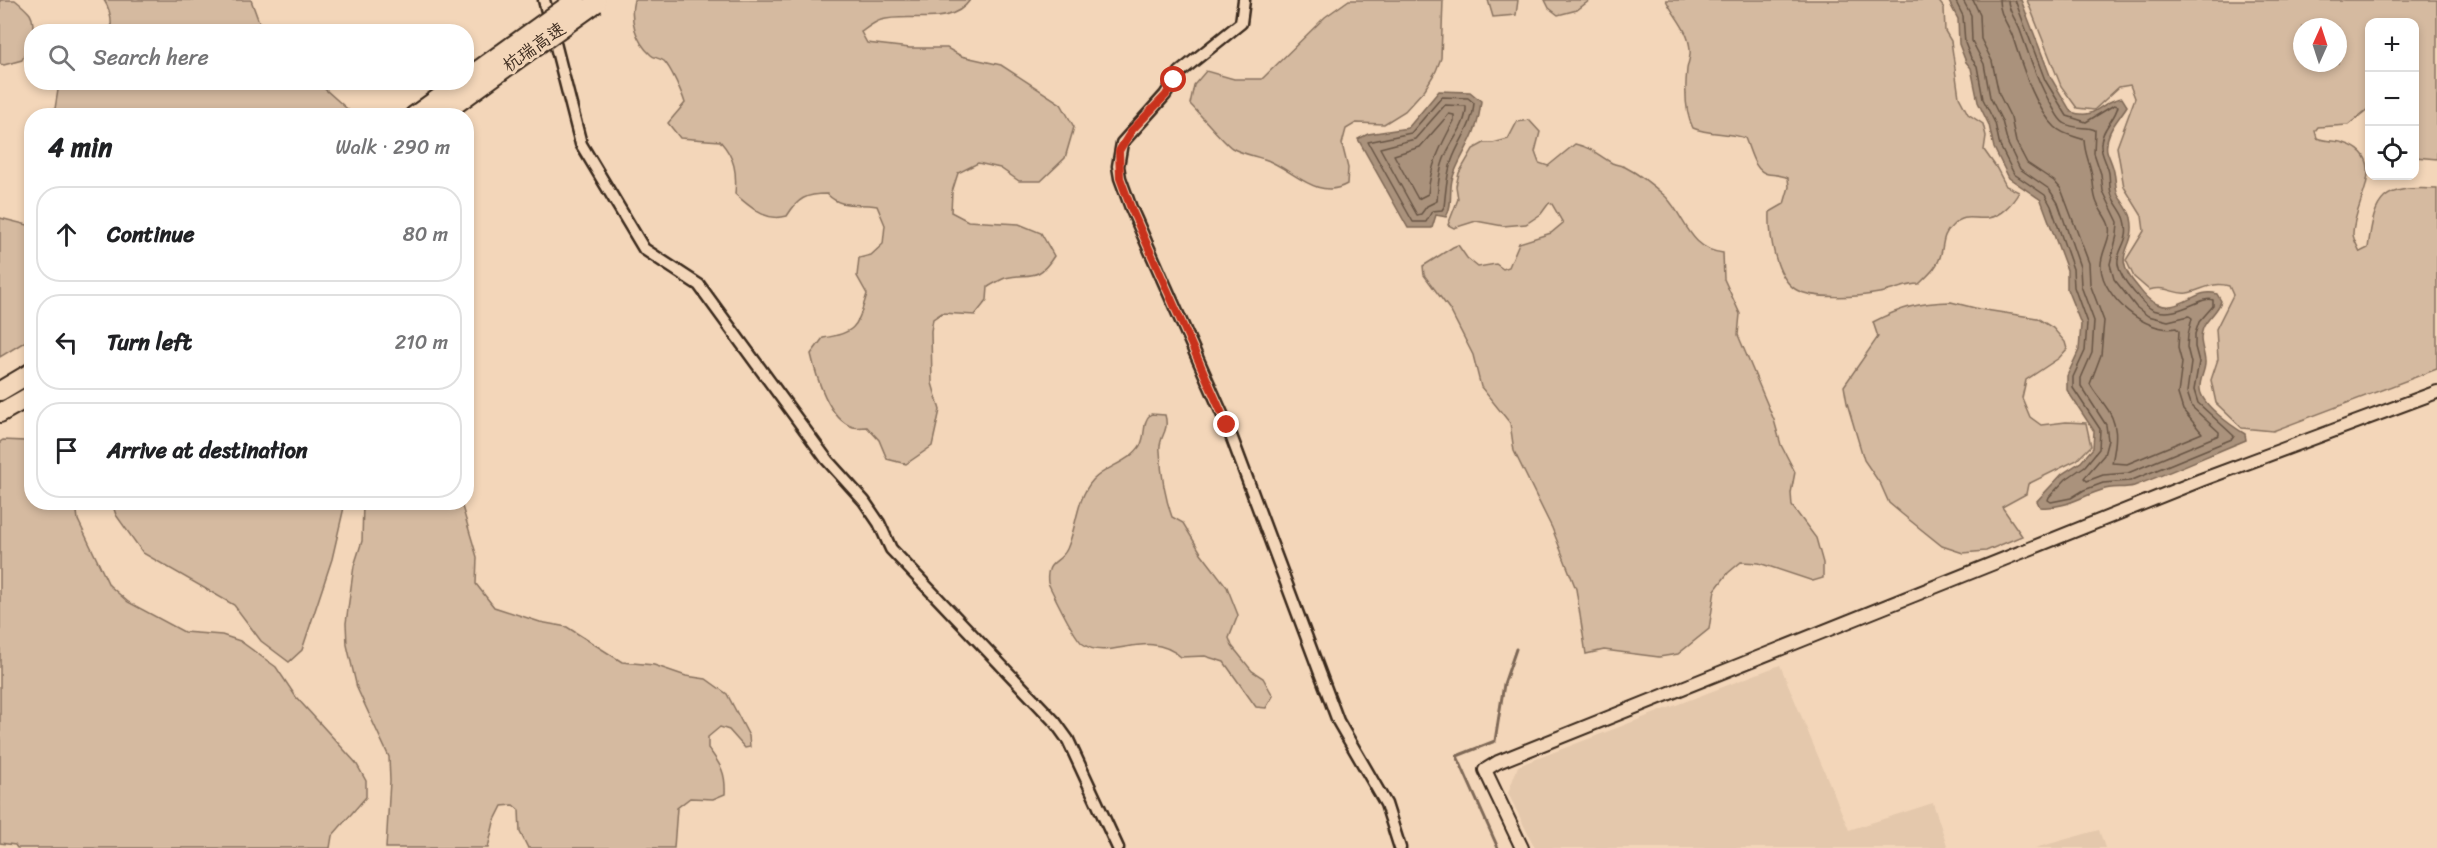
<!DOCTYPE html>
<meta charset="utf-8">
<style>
:root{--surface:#fff;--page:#f2f2f2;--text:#202124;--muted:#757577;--line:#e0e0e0}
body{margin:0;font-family:Sriracha,"LXGW WenKai TC",sans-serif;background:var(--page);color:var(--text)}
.controls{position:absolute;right:18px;top:18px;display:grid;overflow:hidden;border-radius:12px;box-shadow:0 3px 9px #0003}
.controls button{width:54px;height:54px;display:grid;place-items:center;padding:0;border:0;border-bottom:2px solid var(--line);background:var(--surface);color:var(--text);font:30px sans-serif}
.compass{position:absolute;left:2293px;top:18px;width:54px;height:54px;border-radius:50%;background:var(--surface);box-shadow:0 3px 9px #0003;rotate:3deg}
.stop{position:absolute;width:18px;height:18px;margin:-14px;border:4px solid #c8321e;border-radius:50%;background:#fff}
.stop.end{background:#c8321e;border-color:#fff;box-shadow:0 2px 6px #0008}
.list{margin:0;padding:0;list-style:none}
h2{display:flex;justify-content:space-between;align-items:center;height:78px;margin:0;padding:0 24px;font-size:26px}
h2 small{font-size:20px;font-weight:400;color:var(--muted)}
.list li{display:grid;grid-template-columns:39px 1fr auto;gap:18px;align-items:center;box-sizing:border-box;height:96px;margin:0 12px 12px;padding:0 12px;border:2px solid var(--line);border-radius:24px}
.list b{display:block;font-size:22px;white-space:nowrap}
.list em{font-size:20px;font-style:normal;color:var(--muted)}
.icon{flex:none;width:33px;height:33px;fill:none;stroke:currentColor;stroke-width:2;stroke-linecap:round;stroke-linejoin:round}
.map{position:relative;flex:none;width:2437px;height:848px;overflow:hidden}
.search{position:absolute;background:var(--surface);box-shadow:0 3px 9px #0003;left:24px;top:24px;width:450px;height:66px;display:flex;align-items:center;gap:15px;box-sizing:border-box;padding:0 21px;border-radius:24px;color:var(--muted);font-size:22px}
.panel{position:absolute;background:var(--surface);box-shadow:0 3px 9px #0003;left:24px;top:108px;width:450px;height:402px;border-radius:24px}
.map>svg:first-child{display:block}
.built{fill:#e4c8ac}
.green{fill:#d5baa0;stroke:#88725f;stroke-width:1.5;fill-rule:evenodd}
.water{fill:#aa927c;stroke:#7e6856;stroke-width:1.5}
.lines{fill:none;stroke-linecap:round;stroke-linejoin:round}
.shore{stroke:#675444;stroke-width:1.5}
.stream{stroke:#7e6856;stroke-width:3}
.minor-casing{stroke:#3b2a1e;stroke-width:15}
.tertiary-casing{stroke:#3b2a1e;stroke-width:16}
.motorway-casing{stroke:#3b2a1e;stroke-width:22}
.minor{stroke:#f3d6b9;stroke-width:10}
.tertiary{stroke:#f3d6b9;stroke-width:12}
.motorway{stroke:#f3d6b9;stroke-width:18}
.motorway-bridge-casing{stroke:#3b2a1e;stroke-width:22;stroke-linecap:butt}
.motorway-bridge{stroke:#f3d6b9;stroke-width:18}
.route{stroke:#c8321e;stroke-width:8}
.labels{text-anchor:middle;stroke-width:6;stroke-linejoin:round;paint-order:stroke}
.street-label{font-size:18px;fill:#3b2a1e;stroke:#f3d6b9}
</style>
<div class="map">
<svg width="2437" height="848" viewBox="0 0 2437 848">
<rect width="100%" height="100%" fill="#f3d6b9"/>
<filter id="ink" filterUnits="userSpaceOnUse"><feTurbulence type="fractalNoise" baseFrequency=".0167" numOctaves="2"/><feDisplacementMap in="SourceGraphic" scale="12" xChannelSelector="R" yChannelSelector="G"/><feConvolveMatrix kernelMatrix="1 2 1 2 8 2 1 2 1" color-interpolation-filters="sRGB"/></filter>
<g filter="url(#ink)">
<!-- built -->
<g class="built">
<polygon points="1780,665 1849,830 1933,803 1948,848 1535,848 1508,793 1518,766"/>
<polygon points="2099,830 2105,848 2035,848"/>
</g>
<!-- green -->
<g class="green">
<path d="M0,0H15C20,4 26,9 30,14C38,27 28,48 22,60L4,65L0,64Z"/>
<path d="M104,0H251L259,22L269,31H111C112,20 110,9 104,0Z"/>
<path d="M634,0H970C951,28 908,12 881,20C874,22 867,28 861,32L867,43L910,48H947L961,56L1001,65L1061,104L1074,127L1065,158L1041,181H1019L1000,168L978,163L958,173L952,192L951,212L968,221L1019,224L1041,233L1054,256C1037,283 1030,272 1005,278C1000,280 993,284 988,287L987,300L975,315L942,313L933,319L931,331L932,383L940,410L932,446L906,464L887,459L879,440L867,427C863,427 856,428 853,427C829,420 816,376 811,354L823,338C858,333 857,325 867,294L857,276L859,258L871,255L883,244L885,225L877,206C857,202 843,210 827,194C806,194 798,198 787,216C765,222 752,208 735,194C737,172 735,158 720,141L680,138L668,123L685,103C682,93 671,68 664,61C660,58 654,58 651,55C636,42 629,19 634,0Z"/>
<path d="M1349,0H1443L1441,58L1436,71L1425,89L1405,111L1384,124L1356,123L1346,129L1342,144L1348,168L1347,184C1318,201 1293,170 1267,160C1256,156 1242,154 1232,148C1224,143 1199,113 1190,104L1194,85L1206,71L1234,79H1262L1325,17Z"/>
<polygon points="1488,0 1518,0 1516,15 1493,17"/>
<polygon points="1545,0 1590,0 1577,10 1558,15 1549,8"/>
<path d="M1666,0H1938L1944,8L1945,31L1951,41L1959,97L1968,114L1983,124L1986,136L1984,150L1996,167L2006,186L2019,192C2013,203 2001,216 1988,218C1974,220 1965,213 1953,225C1942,235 1944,242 1941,254C1938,267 1928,275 1919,284C1905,284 1893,291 1879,293C1859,297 1812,300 1795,289C1775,276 1769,235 1770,212L1784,204L1789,187L1788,178C1781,175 1775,175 1768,174C1754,172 1750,149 1745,138C1728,132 1709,135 1693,128C1684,111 1685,88 1687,69C1688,63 1691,56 1690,50C1689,30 1674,17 1666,0Z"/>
<path d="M2027,0H2437V159L2415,157L2414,22H2370L2369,108L2348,125L2318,127L2315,131L2317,138C2326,142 2335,140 2344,143C2393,158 2352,205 2353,234C2353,239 2358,247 2360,252L2368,248C2375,195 2382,186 2437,189V369L2273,431L2242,428L2216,403L2211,380L2218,359L2216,329L2233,295L2229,286C2212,281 2203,290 2187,293C2174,295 2168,285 2149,290L2134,277L2126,260L2144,231L2142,216L2124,187L2117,147L2135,98L2130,85L2119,87L2094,110L2077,108L2061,86ZM2302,27H2338V63H2302Z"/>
<polygon points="64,83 318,83 354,115 54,115 58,90"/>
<path d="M1529,120L1540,132L1535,152L1539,163L1548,166L1575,144C1593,148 1597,155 1612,163C1616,165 1621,165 1625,167C1639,174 1654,186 1666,197C1686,218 1689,249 1723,253L1724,279L1740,314L1738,335L1774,420L1781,445L1795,472L1791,493L1792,506L1816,538L1823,563V578L1813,581L1759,563L1741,562L1728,573L1715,590L1709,629L1678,654L1659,657L1604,650L1586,654L1576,589L1552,528L1514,451L1510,423L1481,387L1473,355L1450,310L1424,275L1423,266L1453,247L1458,245L1467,258L1478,267L1496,264L1503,269L1509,267L1519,243L1551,233L1563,223L1552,204L1549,203L1541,214L1526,224L1503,226L1476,221L1454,228L1448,225L1458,199L1456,186L1459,173L1473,149L1484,143H1493L1508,139L1517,122Z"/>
<polygon points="0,218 32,226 31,338 0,357"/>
<path d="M1951,302L1979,309L2037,318L2053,328L2065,342L2067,349L2059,358L2026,380L2022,398L2030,417L2041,425L2066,422L2086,423L2091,446L2077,460L2028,484L2026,494L2002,507L2022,536L1986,551L1963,553L1942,546L1902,514L1889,503L1881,485L1864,460L1847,403L1844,386L1878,337L1873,322C1902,307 1918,303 1951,302Z"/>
<path d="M1151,414L1165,415C1170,432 1158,437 1160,451C1161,473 1165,497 1172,517L1183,523L1201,553L1227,587L1238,615L1229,638L1232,646L1252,671L1263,678L1273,696L1266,708L1256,707L1224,662L1205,656L1181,657C1147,627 1109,663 1083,644C1074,638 1054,595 1048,583C1045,560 1060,564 1067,549C1077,527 1076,499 1093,480C1106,466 1131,462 1141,444C1146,434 1142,421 1151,414Z"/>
<polygon points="3,440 25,441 31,445 32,502 76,503 78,520 109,585 128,602 184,632 222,635 240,641 276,667 296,697 356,763 366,781 366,797 332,836 330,848 17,848 15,845 0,843 0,442"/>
<polygon points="112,503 345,503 332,559 302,650 289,662 261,641 234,605 143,553 116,515"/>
<path d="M363,503H461L477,557L476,584L494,607L540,622L567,627L622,662L654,665L686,676L706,679L727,694L749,736L750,747L745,748L729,730L720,727L708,737V748C721,765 726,773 725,794L713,799L690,798L677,808L674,848H528L520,832L519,810L513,805L502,806L494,822L488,848H386L390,781L389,757L357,688L347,645L346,623L354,566L362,541Z"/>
</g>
<!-- water -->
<g class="water">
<path d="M1948,0H2021L2051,78L2071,112C2098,121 2098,101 2122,98L2127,106C2119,119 2104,133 2107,151C2109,158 2113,165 2114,172C2116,180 2115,187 2118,195C2122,202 2130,211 2131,218C2138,250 2108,252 2137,286C2142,292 2146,299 2153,302C2178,317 2196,286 2217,294L2221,301C2218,312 2207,318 2203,328C2198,341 2204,349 2205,361C2206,370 2199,379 2200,389C2201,405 2232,426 2245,434L2246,440C2209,455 2172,472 2134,486C2124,489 2112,486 2102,490C2080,497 2064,509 2040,507L2037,501L2062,474L2081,462L2093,448L2094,431L2067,390V376L2079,350L2081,324L2067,289V270L2041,200L2009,178L1994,148L1989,125L1978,102L1971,68L1966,62L1959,44L1958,19Z"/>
<path d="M1439,91L1470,92L1481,101C1480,110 1479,120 1475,129C1469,147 1457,161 1452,180C1449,193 1453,205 1446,217L1436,215L1432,228H1408L1358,139L1368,134L1408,128Z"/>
</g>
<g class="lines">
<!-- shore -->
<g class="shore">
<path d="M1955,0L1963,16L1965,43L1971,58L1977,66L1983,99L1995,123L2000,146L2014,174L2045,195L2051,206L2073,269L2074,287L2087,323L2085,351L2073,377V388L2100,429L2099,449L2085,466L2066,479L2049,497L2048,500L2051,502L2071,498L2084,490L2103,483L2130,481L2232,439L2234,436L2198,403L2194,390L2199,362L2195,347V334L2199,322L2213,306V300C2202,295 2178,319 2153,310C2145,306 2139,298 2133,291C2099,251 2134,252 2125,220C2123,212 2115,204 2112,196C2109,188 2110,181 2109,173C2107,162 2100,154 2101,143C2102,128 2115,120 2118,106L2114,105L2086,122L2067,116L2045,80L2015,0"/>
<path d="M1963,0L1971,15L1972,41L1984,64L1990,97L2002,121L2008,144L2020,169L2049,189L2058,203L2080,267L2081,286L2094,321L2092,353L2081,378V386L2106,425L2108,440L2104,455L2084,478L2087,481L2103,475L2128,473L2219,435V432L2192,407L2187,392L2191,363L2187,347L2188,335L2192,318L2189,316L2168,321L2148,316L2136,307L2114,279L2110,264L2117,235L2118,222L2103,191L2101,174L2094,153L2095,130C2087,126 2074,130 2064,123C2059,120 2056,113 2053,108C2038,83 2030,58 2020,30C2016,20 2008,11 2008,0"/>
<path d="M1973,0L1980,15L1981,39L1992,61L1999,94L2011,118L2016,142L2027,163L2054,181L2061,189L2089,263L2090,284L2104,321L2101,355L2090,384C2094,392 2099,397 2104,404C2119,423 2117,440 2112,463L2127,464L2202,433L2183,410L2178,394L2182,363L2178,348L2179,331L2176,328C2146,334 2103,297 2101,268C2099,254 2114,236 2108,223C2105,216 2100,210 2097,203C2093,194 2094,185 2092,176C2090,162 2085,156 2084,140C2075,136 2063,135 2055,127C2033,105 2022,64 2012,35C2007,23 1999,13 1999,0"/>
<path d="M1442,97L1468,98L1474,103C1473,126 1459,140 1452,160C1446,176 1446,191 1444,207L1442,210L1432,211L1426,222H1413L1368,142L1411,133Z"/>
<path d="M1445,105L1466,106C1467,124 1453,138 1446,154C1439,169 1438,185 1437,201L1427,206L1421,214L1417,215L1380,148L1415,139Z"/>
<path d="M1449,114L1454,115V121C1441,145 1430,166 1428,194L1418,199L1394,155L1420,147Z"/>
</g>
<!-- stream -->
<polyline class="stream" points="1498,848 1457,756 1495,741 1504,684 1516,649"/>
<defs>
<g id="minor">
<polyline points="544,0 581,144 644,249 699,285 827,460 864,501 879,523 891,549 1055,722 1068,740 1118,848"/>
<polyline points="1244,0 1241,23 1180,72 1165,95 1122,143 1118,166 1120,178 1131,208 1227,425 1338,721 1386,804 1400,848"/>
</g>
<polyline id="tertiary" points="1522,848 1485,770 1498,762 2201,480 2437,392"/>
<g id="motorway">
<polyline points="466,79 512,46"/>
<polyline points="414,116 461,82"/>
<polyline points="439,116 523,55"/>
<polyline points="0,391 32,372"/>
<polyline points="0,413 32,395"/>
</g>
</defs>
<!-- minor casing -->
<use href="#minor" class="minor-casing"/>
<!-- tertiary casing -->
<use href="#tertiary" class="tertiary-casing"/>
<!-- motorway casing -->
<use href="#motorway" class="motorway-casing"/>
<!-- minor -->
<use href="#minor" class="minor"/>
<!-- tertiary -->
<use href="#tertiary" class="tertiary"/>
<!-- motorway -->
<use href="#motorway" class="motorway"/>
<defs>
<g id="motorway-bridge">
<polyline points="512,46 576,0"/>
<polyline points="523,55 596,3"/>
</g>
</defs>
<!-- motorway-bridge casing -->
<use href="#motorway-bridge" class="motorway-bridge-casing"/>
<!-- motorway-bridge -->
<use href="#motorway-bridge" class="motorway-bridge"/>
</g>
</g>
<g class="lines" filter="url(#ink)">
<!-- route -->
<polyline class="route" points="1174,80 1166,95 1132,130 1119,151 1120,178 1131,208 1227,425"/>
</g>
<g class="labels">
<!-- street labels -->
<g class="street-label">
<text transform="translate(534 47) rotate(-35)" y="6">杭瑞高速</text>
</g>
</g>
</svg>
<div class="controls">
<button>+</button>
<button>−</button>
<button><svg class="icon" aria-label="locate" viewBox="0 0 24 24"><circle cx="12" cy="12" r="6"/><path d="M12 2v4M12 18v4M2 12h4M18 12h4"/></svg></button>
</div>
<svg class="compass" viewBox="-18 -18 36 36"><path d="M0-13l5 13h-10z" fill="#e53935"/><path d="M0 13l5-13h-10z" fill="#757577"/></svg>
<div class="stop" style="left:1174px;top:80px"></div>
<div class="stop end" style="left:1227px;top:425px"></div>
<div class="search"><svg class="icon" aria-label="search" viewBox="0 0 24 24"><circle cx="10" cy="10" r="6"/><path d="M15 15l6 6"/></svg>Search here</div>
<section class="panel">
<h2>4 min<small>Walk · 290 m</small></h2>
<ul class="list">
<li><svg class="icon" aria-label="ahead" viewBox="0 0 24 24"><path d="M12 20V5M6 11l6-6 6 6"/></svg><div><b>Continue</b></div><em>80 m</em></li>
<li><svg class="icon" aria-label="left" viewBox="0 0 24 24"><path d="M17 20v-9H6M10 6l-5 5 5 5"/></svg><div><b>Turn left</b></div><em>210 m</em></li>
<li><svg class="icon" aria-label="arrive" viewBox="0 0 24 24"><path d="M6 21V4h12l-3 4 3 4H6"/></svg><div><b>Arrive at destination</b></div></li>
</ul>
</section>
</div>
